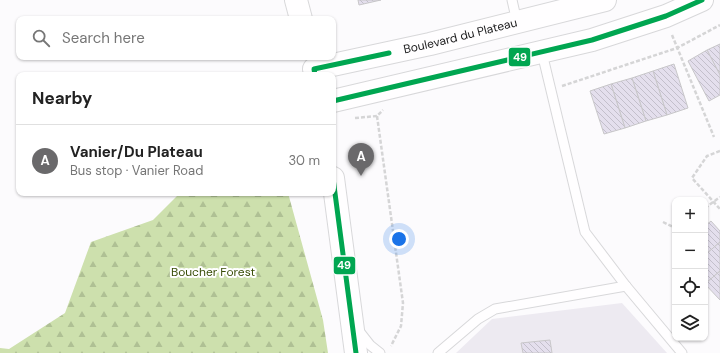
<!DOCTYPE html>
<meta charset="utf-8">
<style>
:root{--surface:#fff;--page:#f2f2f2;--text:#222;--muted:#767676;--line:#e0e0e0;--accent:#6a696b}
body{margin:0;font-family:"DM Sans",sans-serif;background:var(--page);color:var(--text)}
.controls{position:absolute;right:12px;bottom:12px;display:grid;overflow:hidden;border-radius:8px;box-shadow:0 1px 3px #0004}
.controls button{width:36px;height:36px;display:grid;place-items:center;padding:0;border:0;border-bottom:1px solid var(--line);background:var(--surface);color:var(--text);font:20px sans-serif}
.you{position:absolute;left:399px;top:239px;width:14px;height:14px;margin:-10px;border:3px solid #fff;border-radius:50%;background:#1a73e8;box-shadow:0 0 0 6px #1a73e833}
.badge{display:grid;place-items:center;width:26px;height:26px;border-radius:50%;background:var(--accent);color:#fff;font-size:13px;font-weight:700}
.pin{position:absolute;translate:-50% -33px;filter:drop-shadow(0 1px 2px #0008)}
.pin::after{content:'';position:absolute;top:21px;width:14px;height:12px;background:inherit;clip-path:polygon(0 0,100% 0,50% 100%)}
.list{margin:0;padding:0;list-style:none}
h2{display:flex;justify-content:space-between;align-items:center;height:52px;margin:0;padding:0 16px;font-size:17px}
h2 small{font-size:13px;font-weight:400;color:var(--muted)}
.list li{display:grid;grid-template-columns:26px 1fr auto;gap:12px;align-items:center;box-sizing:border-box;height:72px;padding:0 16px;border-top:1px solid var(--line)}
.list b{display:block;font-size:15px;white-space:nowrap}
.list p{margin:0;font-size:13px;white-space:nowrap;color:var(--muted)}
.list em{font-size:13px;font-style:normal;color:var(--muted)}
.icon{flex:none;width:22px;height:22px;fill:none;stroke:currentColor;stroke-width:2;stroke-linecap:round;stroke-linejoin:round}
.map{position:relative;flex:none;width:720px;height:353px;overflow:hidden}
.search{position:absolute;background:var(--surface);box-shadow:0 1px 3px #0004;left:16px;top:16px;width:320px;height:44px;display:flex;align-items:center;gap:10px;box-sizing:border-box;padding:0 14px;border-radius:8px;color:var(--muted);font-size:15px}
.panel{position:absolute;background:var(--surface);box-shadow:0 1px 3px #0004;left:16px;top:72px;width:320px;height:124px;border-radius:8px}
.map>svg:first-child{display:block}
.built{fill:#edeaf1}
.forest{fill:url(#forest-firs)}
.building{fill:url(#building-back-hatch);stroke:#c8c7c9}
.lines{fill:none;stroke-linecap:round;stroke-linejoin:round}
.lane-casing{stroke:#d8d8da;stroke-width:11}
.secondary-casing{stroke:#d8d8da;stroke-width:24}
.path{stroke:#d5d5d6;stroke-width:2.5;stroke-dasharray:4 2;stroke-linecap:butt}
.lane{stroke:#fffeff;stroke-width:9}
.secondary{stroke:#fffeff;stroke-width:22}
.bus-1-casing{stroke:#fff;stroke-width:8}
.bus-1{stroke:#00a651;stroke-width:5}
.labels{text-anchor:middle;stroke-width:4;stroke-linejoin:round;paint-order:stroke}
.street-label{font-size:12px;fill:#1b1b1c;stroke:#fff}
.park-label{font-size:12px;fill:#394d07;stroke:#fff}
.line-badge{stroke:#fff;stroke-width:1.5}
.badge-label{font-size:11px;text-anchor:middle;font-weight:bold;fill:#fff}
</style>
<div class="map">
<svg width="720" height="353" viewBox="0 0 720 353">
<defs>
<pattern id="forest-firs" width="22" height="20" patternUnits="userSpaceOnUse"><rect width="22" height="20" fill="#cde0ad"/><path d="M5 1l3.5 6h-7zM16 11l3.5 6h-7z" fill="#afc094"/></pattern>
<pattern id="building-back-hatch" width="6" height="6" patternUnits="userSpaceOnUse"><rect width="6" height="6" fill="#e4dfed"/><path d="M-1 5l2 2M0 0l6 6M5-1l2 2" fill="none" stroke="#c3bfcb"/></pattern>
</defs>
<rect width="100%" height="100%" fill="#fcfbfd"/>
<!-- built -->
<polygon class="built" points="622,303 667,353 456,353 492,319"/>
<!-- forest -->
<polygon class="forest" points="180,193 288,193 323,320 328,353 0,353 0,348 9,349 65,313 91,242 153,220"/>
<!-- building -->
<g class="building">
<polygon points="358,0 381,0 359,5"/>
<polygon points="720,44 720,75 707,50"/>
<polygon points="707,50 720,75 720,95 709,101 688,61"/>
<polygon points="674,64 688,108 667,115 653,71"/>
<polygon points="653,71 667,115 646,121 632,78"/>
<polygon points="632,78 646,121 625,128 611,84"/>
<polygon points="611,84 625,128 604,134 590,91"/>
<polygon points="711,221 720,231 720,242 705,255 705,226"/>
<polygon points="720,242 720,271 705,284 705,255"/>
<polygon points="720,271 720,300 705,284"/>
<polygon points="550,340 552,353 523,353 521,343"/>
</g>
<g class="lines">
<defs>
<g id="lane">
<polyline points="512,0 517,22"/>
<polyline points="542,53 585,232 626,286 682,353"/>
<polyline points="359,331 370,345 380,353"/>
<polyline points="438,353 478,319 495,309 626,286"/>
</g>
<g id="secondary">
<polyline points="296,0 301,19"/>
<path id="s1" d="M314,69L430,44L605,0"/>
<polyline points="333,101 592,40 666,16 702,0"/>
<polyline points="333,178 356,353"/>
</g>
</defs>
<!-- lane casing -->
<use href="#lane" class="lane-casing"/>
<!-- secondary casing -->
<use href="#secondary" class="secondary-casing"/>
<!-- path -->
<g class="path">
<polyline points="672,35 714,137"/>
<polyline points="562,86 677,48 720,25"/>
<polyline points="377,116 403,303 401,326 391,346"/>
<polyline points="355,118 377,116 383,110"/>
<polyline points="720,151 707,156 692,178 720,209"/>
<polyline points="705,208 720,197"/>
<polyline points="663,222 675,228"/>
</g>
<!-- lane -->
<use href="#lane" class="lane"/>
<!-- secondary -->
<use href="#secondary" class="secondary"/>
<defs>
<g id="bus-1">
<polyline points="315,75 314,69 389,53"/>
<polyline points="333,101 592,40 666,16 702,0"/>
<polyline points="333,178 356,353"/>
</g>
</defs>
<!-- bus-1 casing -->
<use href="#bus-1" class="bus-1-casing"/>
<!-- bus-1 -->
<use href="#bus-1" class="bus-1"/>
</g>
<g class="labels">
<!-- street labels -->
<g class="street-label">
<text dy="4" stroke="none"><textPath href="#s1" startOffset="150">Boulevard du Plateau</textPath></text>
</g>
<!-- park labels -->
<g class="park-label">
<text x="213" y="276">Boucher Forest</text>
</g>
</g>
<g class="line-badge">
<rect x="508" y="47" width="23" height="20" rx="4" fill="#00a651"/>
<rect x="333" y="256" width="23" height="19" rx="4" fill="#00a651"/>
</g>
<g class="badge-label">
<text x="520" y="61">49</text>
<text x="344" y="269">49</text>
</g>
</svg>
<div class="controls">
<button>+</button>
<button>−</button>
<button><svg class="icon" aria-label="locate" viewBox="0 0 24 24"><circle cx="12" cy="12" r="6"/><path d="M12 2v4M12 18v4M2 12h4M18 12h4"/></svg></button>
<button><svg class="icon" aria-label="layers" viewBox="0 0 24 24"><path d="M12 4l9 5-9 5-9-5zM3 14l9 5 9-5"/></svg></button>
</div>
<div class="you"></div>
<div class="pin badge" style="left:361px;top:176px">A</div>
<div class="search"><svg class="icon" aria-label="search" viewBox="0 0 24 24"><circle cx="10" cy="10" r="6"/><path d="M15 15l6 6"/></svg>Search here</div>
<section class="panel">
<h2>Nearby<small></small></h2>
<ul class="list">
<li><span class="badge">A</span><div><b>Vanier/Du Plateau</b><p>Bus stop · Vanier Road</p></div><em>30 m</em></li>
</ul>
</section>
</div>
